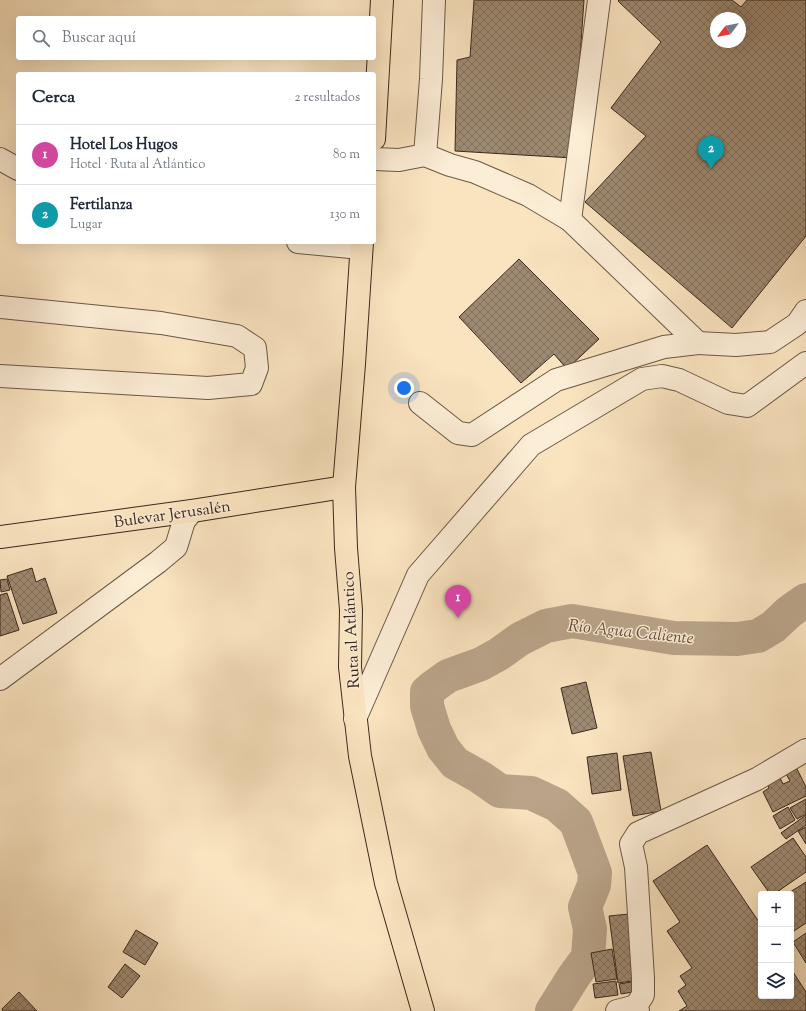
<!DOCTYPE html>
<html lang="es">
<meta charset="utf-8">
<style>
:root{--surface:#fff;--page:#f6f6f7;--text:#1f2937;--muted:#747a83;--line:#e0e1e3;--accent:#8f2418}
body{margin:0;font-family:"Sorts Mill Goudy",serif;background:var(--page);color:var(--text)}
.controls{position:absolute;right:12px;bottom:12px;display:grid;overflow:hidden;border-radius:4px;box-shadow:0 4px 16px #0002}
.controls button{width:36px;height:36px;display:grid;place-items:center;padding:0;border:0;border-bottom:1px solid var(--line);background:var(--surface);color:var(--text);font:20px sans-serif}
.compass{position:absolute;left:710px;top:12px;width:36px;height:36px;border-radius:50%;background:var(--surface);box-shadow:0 4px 16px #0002;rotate:238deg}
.you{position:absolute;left:404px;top:388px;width:14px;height:14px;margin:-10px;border:3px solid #fff;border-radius:50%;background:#1a73e8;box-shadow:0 0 0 6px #1a73e833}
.badge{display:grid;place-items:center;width:26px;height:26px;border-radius:50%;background:var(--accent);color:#fff;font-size:13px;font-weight:700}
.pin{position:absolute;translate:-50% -33px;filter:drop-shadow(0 1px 2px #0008)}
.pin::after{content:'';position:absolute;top:21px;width:14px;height:12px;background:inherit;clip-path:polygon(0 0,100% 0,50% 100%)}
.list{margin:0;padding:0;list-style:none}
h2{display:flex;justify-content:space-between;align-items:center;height:52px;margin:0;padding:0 16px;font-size:17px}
h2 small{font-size:13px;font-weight:400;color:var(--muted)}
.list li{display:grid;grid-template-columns:26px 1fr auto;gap:12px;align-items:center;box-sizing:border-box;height:60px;padding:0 16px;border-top:1px solid var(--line)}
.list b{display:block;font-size:15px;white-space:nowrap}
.list p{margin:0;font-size:13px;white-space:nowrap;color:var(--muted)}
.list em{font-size:13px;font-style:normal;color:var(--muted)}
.icon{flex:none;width:22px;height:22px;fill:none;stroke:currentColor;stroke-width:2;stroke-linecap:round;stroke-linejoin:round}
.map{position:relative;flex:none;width:806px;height:1011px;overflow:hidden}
.search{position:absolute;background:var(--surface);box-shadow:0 4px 16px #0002;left:16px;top:16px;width:360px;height:44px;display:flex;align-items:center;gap:10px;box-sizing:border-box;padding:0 14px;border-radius:4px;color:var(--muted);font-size:15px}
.panel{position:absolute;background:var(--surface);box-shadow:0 4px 16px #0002;left:16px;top:72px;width:360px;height:172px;border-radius:4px}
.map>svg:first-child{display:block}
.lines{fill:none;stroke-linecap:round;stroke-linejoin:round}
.river{stroke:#b9a489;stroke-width:34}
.building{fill:url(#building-cross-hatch);stroke:#3b291d;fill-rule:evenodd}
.minor-casing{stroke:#6b5846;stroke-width:24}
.major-casing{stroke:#3b291d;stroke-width:24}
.highway-casing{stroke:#3b291d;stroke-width:24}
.minor{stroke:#fcedd6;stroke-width:22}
.major{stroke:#fae4c0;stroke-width:22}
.highway{stroke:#fae4c0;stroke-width:22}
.labels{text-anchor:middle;stroke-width:3;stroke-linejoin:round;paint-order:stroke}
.street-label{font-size:16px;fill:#3b291d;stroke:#fcedd6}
.water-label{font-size:17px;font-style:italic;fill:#614e3d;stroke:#fcedd6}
</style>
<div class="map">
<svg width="806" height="1011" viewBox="0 0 806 1011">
<defs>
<pattern id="building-cross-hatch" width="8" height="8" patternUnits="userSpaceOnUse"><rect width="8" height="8" fill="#9e8a72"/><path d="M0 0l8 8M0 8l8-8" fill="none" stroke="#82715d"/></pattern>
</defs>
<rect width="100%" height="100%" fill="#fae4c0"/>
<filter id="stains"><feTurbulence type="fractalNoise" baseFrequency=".005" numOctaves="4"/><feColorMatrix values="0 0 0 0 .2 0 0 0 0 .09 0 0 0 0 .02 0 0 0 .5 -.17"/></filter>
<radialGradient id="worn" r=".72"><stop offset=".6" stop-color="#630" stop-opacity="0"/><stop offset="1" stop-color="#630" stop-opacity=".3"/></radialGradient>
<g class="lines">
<!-- river -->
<polyline class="river" points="552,1011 574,976 588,957 590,929 585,907 594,885 595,873 588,854 576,822 557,805 531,793 500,791 480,777 455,763 443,748 434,729 427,706 427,692 434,686 448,676 481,664 499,654 520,639 546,626 572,621 674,638 737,639 758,636 773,627 789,612 806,600"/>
</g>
<!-- building -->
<g class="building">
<polygon points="474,0 584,0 573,158 455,151 457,60 470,57"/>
<path d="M619,0H732L741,7L747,0H806V236L732,328L585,202L646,136L611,108L661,42L618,1ZM716,18H740V42H716Z"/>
<polygon points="519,259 599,339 567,369 554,354 521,383 459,317"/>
<polygon points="32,568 36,582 45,578 57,613 23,624 7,576"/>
<polygon points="7,579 10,590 1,592 0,580"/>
<polygon points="7,593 19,630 0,636 0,595"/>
<polygon points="586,682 597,728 572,734 561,688"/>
<polygon points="651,752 661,811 633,816 623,756"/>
<polygon points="617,753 621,790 592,794 587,757"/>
<polygon points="796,767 806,787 806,796 773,812 763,792 769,788 765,779 778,774 783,784 790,781 785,772"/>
<polygon points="806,799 806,814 797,819 790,808"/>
<polygon points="788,807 795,820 780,829 773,816"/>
<polygon points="806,815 806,825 786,839 781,833"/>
<polygon points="806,827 806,844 798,831"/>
<polygon points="793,838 806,857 806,872 774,894 770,894 751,867"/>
<polygon points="707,845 761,925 761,996 791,996 791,969 806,992 806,1011 679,1011 687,1006 678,991 686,985 680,976 692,968 667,931 680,922 653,881"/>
<polygon points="806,882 806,923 794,931 791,927 791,894 787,894"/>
<polygon points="629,914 639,980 618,983 609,916"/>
<polygon points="136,930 158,943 145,965 123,952"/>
<polygon points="806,933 806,963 793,942"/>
<polygon points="612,949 617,979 596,982 591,953"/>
<polygon points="125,964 140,976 122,998 108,987"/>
<polygon points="616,981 618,995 595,998 593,984"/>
<polygon points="638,981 639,991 621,994 619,984"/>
<polygon points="19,992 37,1011 3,1011 2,1009"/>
</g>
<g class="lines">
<defs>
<g id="minor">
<polyline points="425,155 450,165 475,172 528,195 570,220 698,343 736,345 770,342 797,324 806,311"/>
<polyline points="0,159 18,169"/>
<polyline points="374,159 399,160 425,155 431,79 434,0"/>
<polyline points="570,220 599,0"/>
<polyline points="298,242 361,248"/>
<polyline points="0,307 161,323 237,336 255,348 257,368 251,384 208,388 0,376"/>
<polyline points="420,403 458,433 472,435 556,380 664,347 698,343"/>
<polyline points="0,679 158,562 176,547 184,521 192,511"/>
<polyline points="355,719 418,575 531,445 642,379 662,376 679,380 728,403 747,406 806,363"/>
<polyline points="636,1006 643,995 643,978 636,867 631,844 638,833 757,779 806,750"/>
<polyline points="617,1011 636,1006 638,1011"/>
</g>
<polyline id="major" points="0,537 192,511 344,487"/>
<g id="highway">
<polyline points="374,139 382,0"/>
<polyline points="362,242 354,364 344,487 346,548 351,610 350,667 360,756 386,883 423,1011"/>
</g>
</defs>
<!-- minor casing -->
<use href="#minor" class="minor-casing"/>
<!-- major casing -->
<use href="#major" class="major-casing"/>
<!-- highway casing -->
<use href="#highway" class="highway-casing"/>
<!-- minor -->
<use href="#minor" class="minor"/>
<!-- major -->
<use href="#major" class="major"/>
<!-- highway -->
<use href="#highway" class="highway"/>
</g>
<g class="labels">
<!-- street labels -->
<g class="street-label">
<text transform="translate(172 513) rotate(-8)" y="6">Bulevar Jerusalén</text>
<text transform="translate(350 630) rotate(-93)" y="6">Ruta al Atlántico</text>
</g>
<!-- water labels -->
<g class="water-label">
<text transform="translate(631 631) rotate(6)" y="6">Río Agua Caliente</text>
</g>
</g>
<rect width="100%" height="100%" filter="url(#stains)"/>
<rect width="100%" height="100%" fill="url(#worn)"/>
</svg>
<div class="controls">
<button>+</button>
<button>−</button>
<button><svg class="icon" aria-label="layers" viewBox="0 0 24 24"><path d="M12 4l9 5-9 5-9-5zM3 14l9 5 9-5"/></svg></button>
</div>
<svg class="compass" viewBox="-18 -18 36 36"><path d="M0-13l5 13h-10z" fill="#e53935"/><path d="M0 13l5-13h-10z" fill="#747a83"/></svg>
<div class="you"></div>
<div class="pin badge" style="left:458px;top:618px;background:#d1479c">1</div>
<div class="pin badge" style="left:711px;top:169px;background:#0f9aa8">2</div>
<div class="search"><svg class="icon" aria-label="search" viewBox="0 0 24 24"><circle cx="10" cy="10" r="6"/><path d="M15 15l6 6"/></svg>Buscar aquí</div>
<section class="panel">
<h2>Cerca<small>2 resultados</small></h2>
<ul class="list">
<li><span class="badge" style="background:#d1479c">1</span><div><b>Hotel Los Hugos</b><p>Hotel · Ruta al Atlántico</p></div><em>80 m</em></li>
<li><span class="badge" style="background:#0f9aa8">2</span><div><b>Fertilanza</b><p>Lugar</p></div><em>130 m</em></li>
</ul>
</section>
</div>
